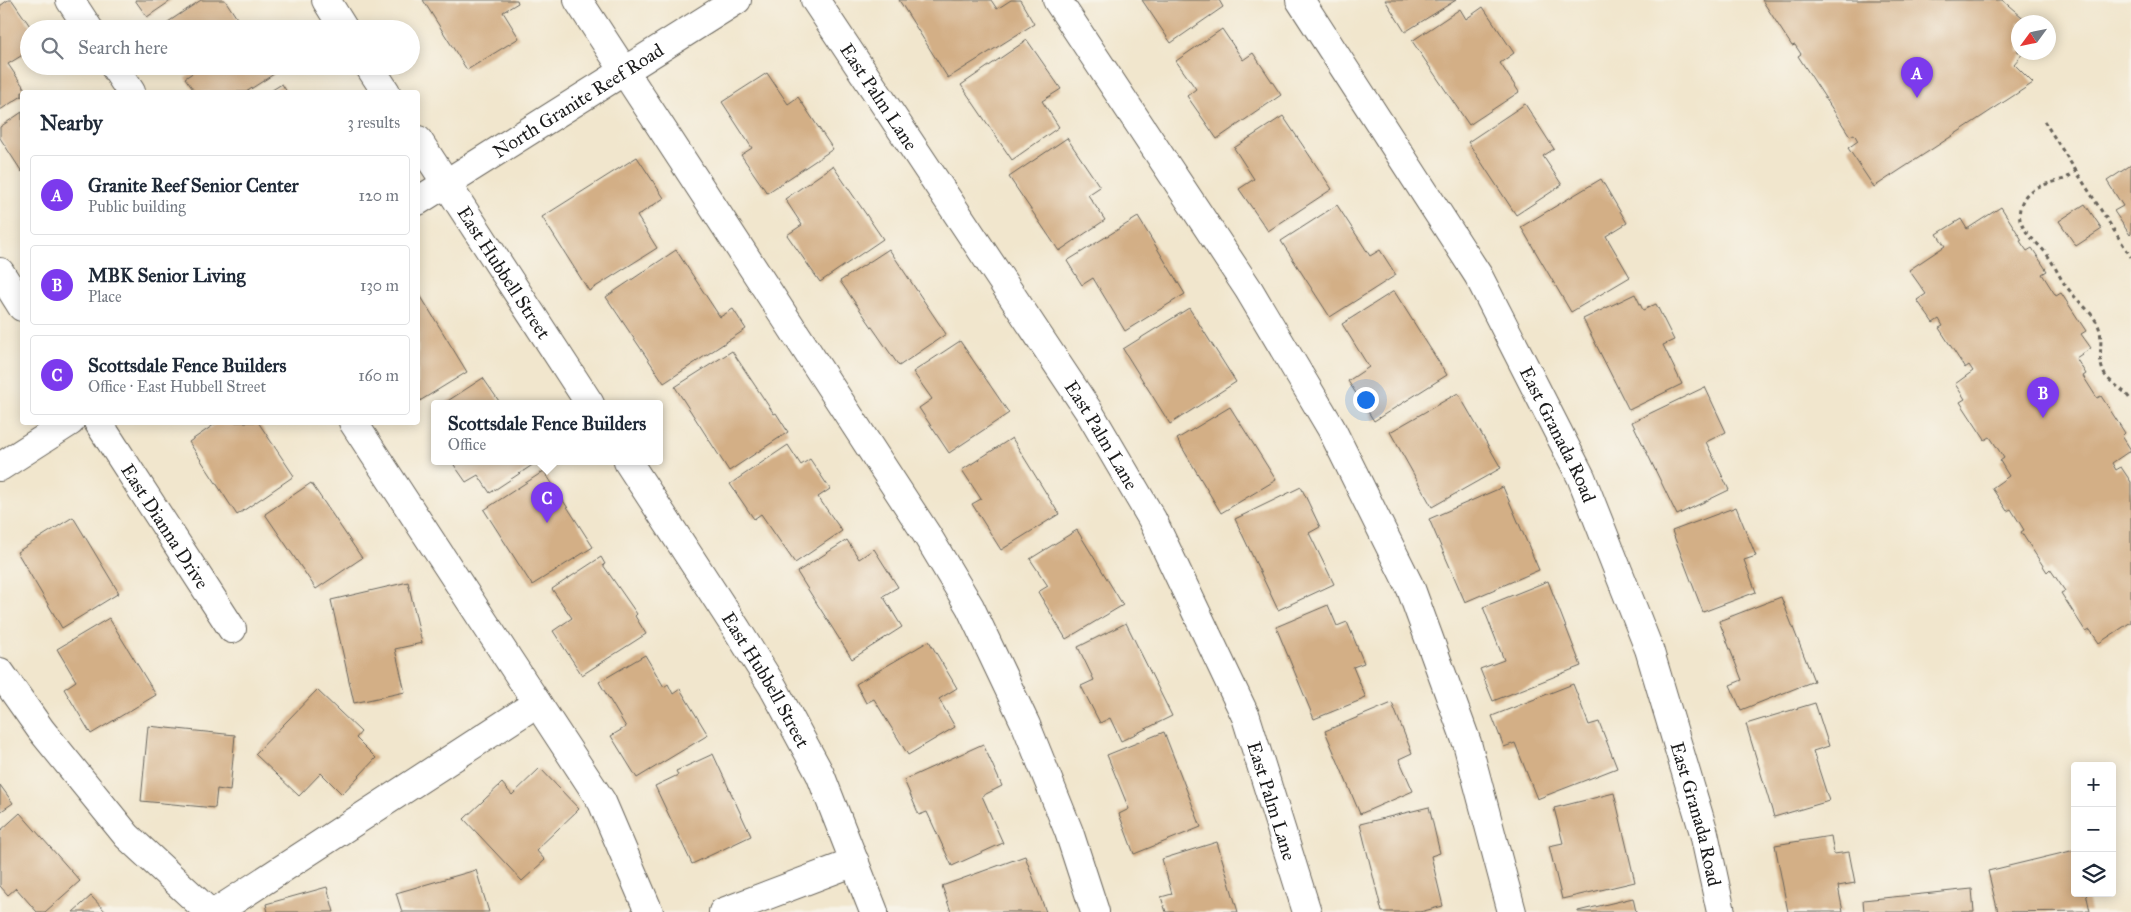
<!DOCTYPE html>
<meta charset="utf-8">
<style>
:root{--surface:#fff;--page:#f2f2f3;--text:#1f2937;--muted:#747a83;--line:#e0e1e3;--accent:#7c3aed}
body{margin:0;font-family:"IM FELL Great Primer",serif;background:var(--page);color:var(--text)}
.controls{position:absolute;right:15px;bottom:15px;display:grid;overflow:hidden;border-radius:5px;box-shadow:0 2px 12px #0003}
.controls button{width:45px;height:45px;display:grid;place-items:center;padding:0;border:0;border-bottom:1px solid var(--line);background:var(--surface);color:var(--text);font:25px sans-serif}
.compass{position:absolute;left:2011px;top:15px;width:45px;height:45px;border-radius:50%;background:var(--surface);box-shadow:0 2px 12px #0003;rotate:237deg}
.you{position:absolute;left:1365px;top:399px;width:18px;height:18px;margin:-12px;border:4px solid #fff;border-radius:50%;background:#1a73e8;box-shadow:0 0 0 8px #1a73e833}
.badge{display:grid;place-items:center;width:32px;height:32px;border-radius:50%;background:var(--accent);color:#fff;font-size:16px;font-weight:700}
.pin{position:absolute;translate:-50% -41px;filter:drop-shadow(0 1px 2px #0008)}
.pin::after{content:'';position:absolute;top:26px;width:18px;height:15px;background:inherit;clip-path:polygon(0 0,100% 0,50% 100%)}
.popup{position:absolute;left:431px;top:400px;width:232px;height:65px;box-sizing:border-box;display:grid;place-content:center;border-radius:5px;background:var(--surface);filter:drop-shadow(0 1px 4px #0005);font-size:16px;white-space:nowrap;color:var(--muted)}
.popup b{font-size:19px;color:var(--text)}
.popup::after{content:'';position:absolute;left:50%;top:100%;margin-left:-10px;border:10px solid transparent;border-top-color:var(--surface)}
.list{margin:0;padding:0;list-style:none}
h2{display:flex;justify-content:space-between;align-items:center;height:65px;margin:0;padding:0 20px;font-size:21px}
h2 small{font-size:16px;font-weight:400;color:var(--muted)}
.list li{display:grid;grid-template-columns:32px 1fr auto;gap:15px;align-items:center;box-sizing:border-box;height:80px;margin:0 10px 10px;padding:0 10px;border:1px solid var(--line);border-radius:5px}
.list b{display:block;font-size:19px;white-space:nowrap}
.list p{margin:0;font-size:16px;white-space:nowrap;color:var(--muted)}
.list em{font-size:16px;font-style:normal;color:var(--muted)}
.icon{flex:none;width:28px;height:28px;fill:none;stroke:currentColor;stroke-width:2;stroke-linecap:round;stroke-linejoin:round}
.map{position:relative;flex:none;width:2131px;height:912px;overflow:hidden}
.search{position:absolute;background:var(--surface);box-shadow:0 2px 12px #0003;left:20px;top:20px;width:400px;height:55px;display:flex;align-items:center;gap:12px;box-sizing:border-box;padding:0 18px;border-radius:28px;color:var(--muted);font-size:19px}
.panel{position:absolute;background:var(--surface);box-shadow:0 2px 12px #0003;left:20px;top:90px;width:400px;height:335px;border-radius:5px}
.map>svg:first-child{display:block}
.building{fill:#d3af86}
.lines{fill:none;stroke-linecap:round;stroke-linejoin:round}
.minor-casing{stroke:#67635a;stroke-width:30}
.path{stroke:#67635a;stroke-width:3;stroke-dasharray:4 4;stroke-linecap:butt}
.minor{stroke:#fff;stroke-width:28}
.labels{text-anchor:middle;stroke-width:5;stroke-linejoin:round;paint-order:stroke}
.street-label{font-size:19px;fill:#1c1c1c;stroke:#f7f3e8}
</style>
<div class="map">
<svg width="2131" height="912" viewBox="0 0 2131 912">
<rect width="100%" height="100%" fill="#f7f3e8"/>
<filter id="ink" filterUnits="userSpaceOnUse"><feTurbulence type="fractalNoise" baseFrequency=".02" numOctaves="2"/><feDisplacementMap in="SourceGraphic" scale="10" xChannelSelector="R" yChannelSelector="G"/><feConvolveMatrix kernelMatrix="1 2 1 2 8 2 1 2 1" color-interpolation-filters="sRGB"/></filter>
<filter id="wash" filterUnits="userSpaceOnUse"><feTurbulence type="fractalNoise" baseFrequency=".0096" numOctaves="4" result="noise"/><feDisplacementMap in="SourceGraphic" scale="20" xChannelSelector="R" yChannelSelector="G"/><feGaussianBlur stdDeviation="1.12" result="paint"/><feColorMatrix in="noise" values="0 0 0 0 0 0 0 0 0 0 0 0 0 0 0 0 0 1.4 0 .05"/><feComposite in="paint" operator="in"/></filter>
<g filter="url(#wash)">
<rect width="100%" height="100%" fill="#f1e6cd"/>
<g id="blocks">
<!-- building -->
<g class="building">
<polygon points="8,0 12,0 32,29 29,29 29,51 8,64 27,92 22,92 22,96 0,110 0,6"/>
<polygon points="135,0 172,0 147,17"/>
<polygon points="201,0 225,0 244,29 173,29 168,22"/>
<polygon points="423,0 517,0 518,3 503,12 519,38 467,70"/>
<polygon points="899,0 991,0 997,9 1011,0 1020,0 1034,24 948,78"/>
<polygon points="1142,0 1219,0 1223,7 1171,43"/>
<polygon points="1385,0 1456,0 1405,32"/>
<polygon points="1762,0 2002,0 2028,22 2018,22 2018,52 2024,52 2014,64 2033,83 1874,187 1848,148 1858,141 1854,134 1850,136 1798,56 1801,54 1795,45 1792,46"/>
<polygon points="1483,7 1514,53 1500,63 1519,92 1469,125 1412,41 1460,9 1466,19"/>
<polygon points="1222,29 1243,60 1253,53 1281,95 1217,139 1187,96 1196,89 1176,61"/>
<polygon points="1027,40 1061,89 1042,101 1059,127 1012,160 961,85"/>
<polygon points="198,66 269,66 274,74 246,92 195,92 185,78 200,68"/>
<polygon points="767,73 788,104 798,97 833,149 767,193 741,155 752,148 722,102"/>
<polygon points="282,84 287,92 269,92"/>
<polygon points="1525,104 1554,149 1543,156 1562,185 1516,215 1468,142"/>
<polygon points="22,112 22,172 0,138 0,127"/>
<polygon points="1283,116 1332,189 1268,231 1239,189 1254,179 1234,148"/>
<polygon points="1067,138 1100,187 1088,195 1105,220 1059,251 1009,177"/>
<polygon points="637,157 664,198 637,216 657,248 589,291 542,217"/>
<polygon points="2131,165 2131,234 2130,235 2114,211 2123,206 2107,181"/>
<polygon points="833,166 883,239 820,282 787,235 802,225 785,199"/>
<polygon points="1601,179 1627,223 1606,236 1630,277 1571,312 1521,227"/>
<polygon points="2085,204 2102,229 2076,246 2059,221"/>
<polygon points="1337,205 1370,256 1380,250 1396,275 1330,317 1281,241"/>
<polygon points="2001,207 2022,240 2020,241 2027,251 2032,248 2047,271 2042,274 2056,296 2061,293 2086,331 2081,334 2091,348 2076,358 2086,374 2083,376 2097,398 2101,396 2125,433 2122,436 2131,450 2112,463 2116,470 2121,467 2131,482 2131,622 2099,643 2090,630 2086,632 2061,593 2065,591 2050,569 2047,572 2021,532 2024,530 2011,509 2007,511 1992,488 2009,476 2000,461 2004,458 1990,437 1985,440 1960,402 1965,399 1955,384 1973,371 1969,365 1965,368 1939,328 1943,326 1939,319 1933,323 1917,300 1926,294 1909,270 1945,246 1937,234 1961,219 1967,229"/>
<polygon points="1138,217 1185,294 1125,331 1093,278 1082,285 1067,261"/>
<polygon points="889,249 946,334 899,366 840,281"/>
<polygon points="676,250 720,317 733,309 746,329 664,383 606,297"/>
<polygon points="1394,291 1447,375 1374,421 1348,381 1369,367 1342,324"/>
<polygon points="1635,294 1643,310 1656,304 1674,340 1663,345 1682,384 1629,410 1583,319"/>
<polygon points="420,295 467,372 418,402 418,296"/>
<polygon points="1189,308 1236,382 1170,424 1123,349"/>
<polygon points="960,341 1009,413 949,453 919,408 932,399 913,372"/>
<polygon points="732,351 774,414 776,413 788,432 729,471 675,387"/>
<polygon points="483,378 501,404 443,404"/>
<polygon points="1705,387 1726,432 1706,442 1729,490 1677,515 1632,422"/>
<polygon points="1458,393 1501,468 1432,507 1390,432"/>
<polygon points="1230,407 1276,480 1221,513 1177,439"/>
<polygon points="218,422 258,422 294,476 237,515 189,442"/>
<polygon points="1012,438 1059,514 1001,550 972,504 981,499 962,470"/>
<polygon points="788,445 801,465 810,459 830,489 818,497 842,531 795,563 761,514 754,519 730,484"/>
<polygon points="452,462 537,462 490,493 478,475 466,482"/>
<polygon points="544,471 593,547 532,585 484,510"/>
<polygon points="311,483 362,558 316,589 265,514"/>
<polygon points="1301,487 1320,527 1309,533 1334,584 1278,610 1235,519"/>
<polygon points="1503,487 1539,570 1465,602 1429,519"/>
<polygon points="1736,507 1756,556 1744,560 1756,592 1703,612 1672,531"/>
<polygon points="73,517 119,593 62,628 17,552"/>
<polygon points="1077,530 1123,605 1066,639 1038,592 1048,586 1030,559"/>
<polygon points="847,540 859,559 874,549 898,587 883,596 902,627 852,659 797,572"/>
<polygon points="601,557 605,564 603,565 637,614 635,616 646,634 582,675 553,631 572,618 552,589"/>
<polygon points="1548,581 1581,666 1493,701 1480,669 1504,660 1483,607"/>
<polygon points="408,582 422,643 395,649 405,692 354,703 331,600"/>
<polygon points="1781,597 1814,681 1741,710 1730,685 1742,680 1719,621"/>
<polygon points="1328,605 1337,626 1347,622 1364,663 1353,667 1366,698 1314,719 1276,627"/>
<polygon points="109,618 156,695 91,734 64,689 76,681 57,649"/>
<polygon points="1126,623 1172,716 1121,741 1110,718 1100,723 1081,686 1094,680 1078,647"/>
<polygon points="929,641 957,688 939,699 955,727 908,755 874,699 866,703 856,684"/>
<polygon points="645,655 664,687 668,684 673,694 680,689 708,735 637,778 611,736 626,727 599,682"/>
<polygon points="1573,684 1589,725 1599,722 1617,768 1537,799 1515,743 1504,747 1492,716"/>
<polygon points="317,690 361,732 356,738 376,758 342,794 321,773 299,796 255,754"/>
<polygon points="1392,703 1412,753 1399,759 1413,791 1360,814 1325,731"/>
<polygon points="1815,703 1829,746 1813,751 1829,801 1774,817 1746,724"/>
<polygon points="148,726 235,735 230,791 217,789 215,808 141,801"/>
<polygon points="1164,732 1201,827 1134,854 1119,814 1129,809 1107,755"/>
<polygon points="983,744 1002,786 982,796 1003,843 952,866 927,812 919,815 904,780"/>
<polygon points="713,754 751,836 692,864 655,786 678,775 676,771"/>
<polygon points="540,768 579,809 536,850 545,860 522,881 464,819 502,783 512,795"/>
<polygon points="0,785 13,803 0,812"/>
<polygon points="1614,793 1635,882 1562,899 1549,846 1563,843 1554,808"/>
<polygon points="1429,807 1440,853 1431,856 1443,906 1420,912 1382,912 1360,824"/>
<polygon points="20,813 80,881 45,912 37,912 16,888 8,895 0,886 0,831"/>
<polygon points="1831,836 1834,854 1849,852 1855,883 1838,886 1843,912 1788,912 1775,845"/>
<polygon points="1217,842 1238,912 1166,912 1161,897 1172,894 1162,859"/>
<polygon points="2075,850 2075,893 2086,893 2090,911 1998,912 1988,871"/>
<polygon points="1025,856 1046,912 951,912 942,886"/>
<polygon points="476,870 489,912 402,912 396,893"/>
<polygon points="327,887 334,912 268,912 266,904"/>
<polygon points="1972,889 1974,912 1864,912 1863,900"/>
<polygon points="91,896 106,912 73,912"/>
<polygon points="1633,898 1636,912 1578,912 1578,911"/>
</g>
</g>
</g>
<g filter="url(#ink)">
<use href="#blocks" fill-opacity="0" stroke="#67635a" stroke-width="1"/>
<g class="lines">
<defs>
<g id="minor">
<polyline points="70,0 89,29"/>
<polyline points="326,0 344,29"/>
<polyline points="578,0 927,535 970,607 1026,725 1069,832 1095,912"/>
<path id="s1" d="M815,0L1088,410L1152,519L1246,717L1307,912"/>
<polyline points="1057,0 1249,290 1331,428 1411,589 1467,743 1512,912"/>
<path id="s2" d="M1300,0L1478,275L1581,477L1649,649L1704,833L1721,912"/>
<polyline points="114,66 131,92"/>
<polyline points="369,66 386,92"/>
<path id="s3" d="M418,140L590,404"/>
<path id="s4" d="M418,201L737,0"/>
<polyline points="0,272 22,307"/>
<path id="s5" d="M98,422L232,629"/>
<polyline points="353,422 602,802 649,912"/>
<path id="s6" d="M628,462L736,628L773,687L820,774L874,912"/>
<polyline points="0,467 70,422"/>
<polyline points="0,672 41,730 127,836 209,912"/>
<polyline points="216,912 537,703"/>
<polyline points="723,912 855,862"/>
</g>
</defs>
<!-- minor casing -->
<use href="#minor" class="minor-casing"/>
<!-- path -->
<g class="path">
<polyline points="2044,121 2131,257"/>
<path d="M2077,170C2072,174 2066,179 2061,180C2045,185 2027,186 2021,205C2013,228 2037,240 2048,256C2056,267 2060,280 2070,291C2078,302 2091,311 2097,323C2106,340 2095,358 2105,375C2112,385 2125,389 2131,401"/>
</g>
<!-- minor -->
<use href="#minor" class="minor"/>
</g>
</g>
<g class="labels">
<!-- street labels -->
<g class="street-label">
<text dy="7" stroke="none"><textPath href="#s1" startOffset="116">East Palm Lane</textPath></text>
<text dy="7" stroke="none"><textPath href="#s4" startOffset="189">North Granite Reef Road</textPath></text>
<text dy="7" stroke="none"><textPath href="#s3" startOffset="158">East Hubbell Street</textPath></text>
<text dy="7" stroke="none"><textPath href="#s2" startOffset="506">East Granada Road</textPath></text>
<text dy="7" stroke="none"><textPath href="#s1" startOffset="521">East Palm Lane</textPath></text>
<text dy="7" stroke="none"><textPath href="#s5" startOffset="124">East Dianna Drive</textPath></text>
<text dy="7" stroke="none"><textPath href="#s6" startOffset="258">East Hubbell Street</textPath></text>
<text dy="7" stroke="none"><textPath href="#s1" startOffset="926">East Palm Lane</textPath></text>
<text dy="7" stroke="none"><textPath href="#s2" startOffset="911">East Granada Road</textPath></text>
</g>
</g>
</svg>
<div class="controls">
<button>+</button>
<button>−</button>
<button><svg class="icon" aria-label="layers" viewBox="0 0 24 24"><path d="M12 4l9 5-9 5-9-5zM3 14l9 5 9-5"/></svg></button>
</div>
<svg class="compass" viewBox="-18 -18 36 36"><path d="M0-13l5 13h-10z" fill="#e53935"/><path d="M0 13l5-13h-10z" fill="#747a83"/></svg>
<div class="you"></div>
<div class="pin badge" style="left:1917px;top:98px">A</div>
<div class="pin badge" style="left:2043px;top:418px">B</div>
<div class="pin badge" style="left:547px;top:523px">C</div>
<div class="popup"><b>Scottsdale Fence Builders</b>Office</div>
<div class="search"><svg class="icon" aria-label="search" viewBox="0 0 24 24"><circle cx="10" cy="10" r="6"/><path d="M15 15l6 6"/></svg>Search here</div>
<section class="panel">
<h2>Nearby<small>3 results</small></h2>
<ul class="list">
<li><span class="badge">A</span><div><b>Granite Reef Senior Center</b><p>Public building</p></div><em>120 m</em></li>
<li><span class="badge">B</span><div><b>MBK Senior Living</b><p>Place</p></div><em>130 m</em></li>
<li><span class="badge">C</span><div><b>Scottsdale Fence Builders</b><p>Office · East Hubbell Street</p></div><em>160 m</em></li>
</ul>
</section>
</div>
